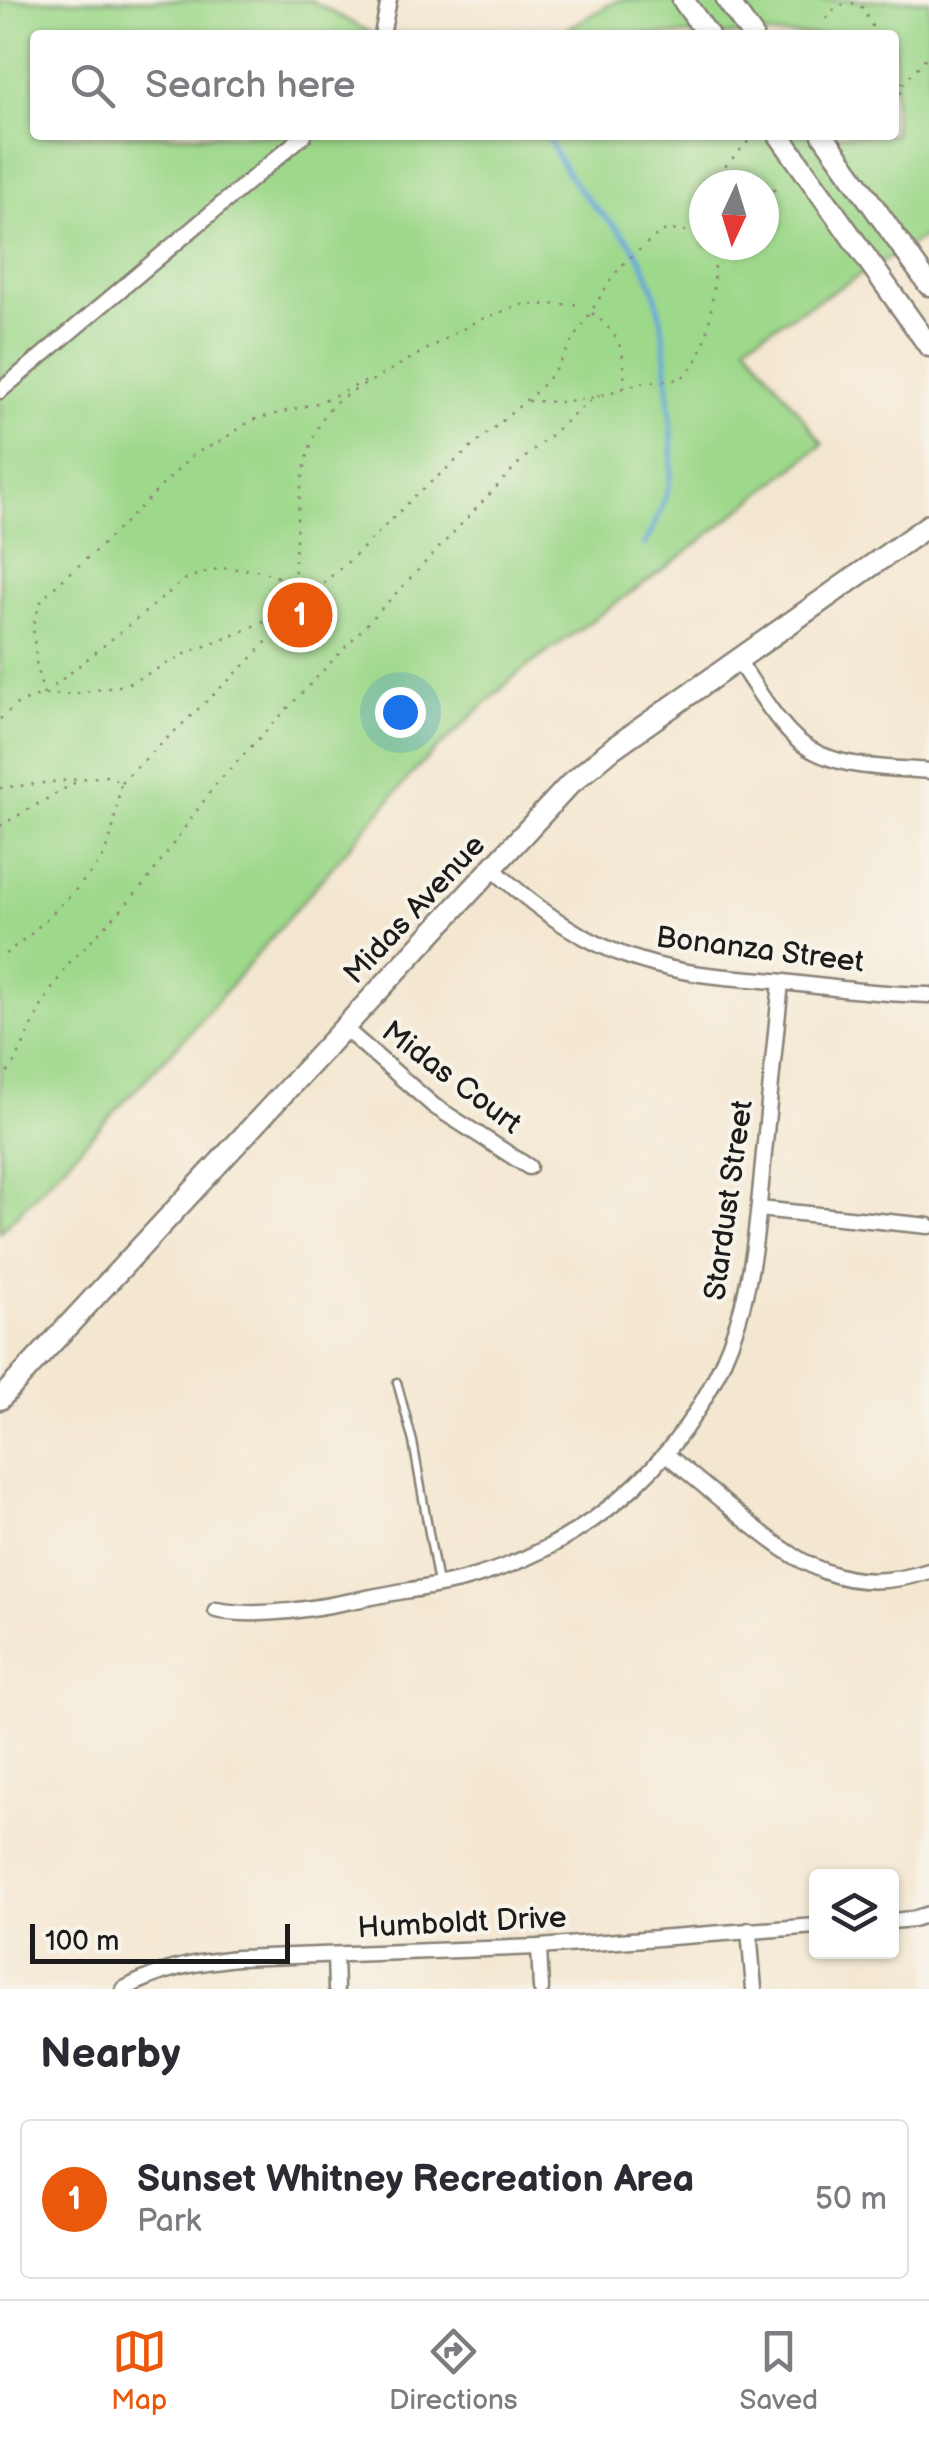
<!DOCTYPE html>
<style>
:root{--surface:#fff;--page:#f2f2f3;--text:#2b2b33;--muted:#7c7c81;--line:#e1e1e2;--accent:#ea580c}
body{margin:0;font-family:"Balsamiq Sans",sans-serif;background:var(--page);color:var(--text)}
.controls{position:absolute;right:30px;bottom:30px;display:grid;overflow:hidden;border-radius:10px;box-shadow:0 2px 8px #0004}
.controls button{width:90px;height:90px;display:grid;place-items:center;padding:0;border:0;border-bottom:2px solid var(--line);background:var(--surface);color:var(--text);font:50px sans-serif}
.compass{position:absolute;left:689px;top:170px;width:90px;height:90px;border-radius:50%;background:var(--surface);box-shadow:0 2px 8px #0004;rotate:184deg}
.scale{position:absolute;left:30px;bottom:25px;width:260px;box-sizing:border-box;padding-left:10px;border:5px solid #1c1c1c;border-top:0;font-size:28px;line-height:35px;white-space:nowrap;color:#1c1c1c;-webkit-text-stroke:8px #f7f3e8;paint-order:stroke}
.you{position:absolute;left:400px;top:712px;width:35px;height:35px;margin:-25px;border:8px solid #fff;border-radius:50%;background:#1a73e8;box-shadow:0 0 0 15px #1a73e833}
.badge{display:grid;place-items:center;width:65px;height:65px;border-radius:50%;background:var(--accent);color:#fff;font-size:32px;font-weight:700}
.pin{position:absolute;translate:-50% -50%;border:5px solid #fff;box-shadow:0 2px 10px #0006}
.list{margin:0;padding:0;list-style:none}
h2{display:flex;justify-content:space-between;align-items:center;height:130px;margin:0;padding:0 40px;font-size:42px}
h2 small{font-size:32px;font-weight:400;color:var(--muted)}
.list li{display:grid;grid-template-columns:65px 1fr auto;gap:30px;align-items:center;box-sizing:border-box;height:160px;margin:0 20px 20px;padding:0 20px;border:2px solid var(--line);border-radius:10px}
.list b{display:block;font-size:38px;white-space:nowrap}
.list p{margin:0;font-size:32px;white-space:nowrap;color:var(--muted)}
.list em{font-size:32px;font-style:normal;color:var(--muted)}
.icon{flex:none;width:55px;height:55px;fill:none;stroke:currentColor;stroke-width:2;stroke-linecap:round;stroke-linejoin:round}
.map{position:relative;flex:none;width:929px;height:1989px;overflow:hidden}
.search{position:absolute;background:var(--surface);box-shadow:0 2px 8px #0004;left:30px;right:30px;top:30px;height:110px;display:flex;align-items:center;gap:25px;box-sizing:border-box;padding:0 35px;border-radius:10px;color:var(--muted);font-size:38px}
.sheet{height:310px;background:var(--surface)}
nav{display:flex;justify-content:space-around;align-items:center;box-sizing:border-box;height:140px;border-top:2px solid var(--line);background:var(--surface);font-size:28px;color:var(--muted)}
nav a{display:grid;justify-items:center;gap:5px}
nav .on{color:var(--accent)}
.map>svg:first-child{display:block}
.green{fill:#9ed88b;stroke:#5d7a54;stroke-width:2.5;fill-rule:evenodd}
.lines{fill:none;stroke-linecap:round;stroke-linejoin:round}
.stream{stroke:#65a6d8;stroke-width:5}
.lane-casing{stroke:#888276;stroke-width:11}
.street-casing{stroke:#888276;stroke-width:19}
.secondary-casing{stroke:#888276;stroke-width:25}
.path{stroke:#888276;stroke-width:2.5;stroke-dasharray:2.5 8;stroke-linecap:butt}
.lane{stroke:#fff;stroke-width:6}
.street{stroke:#fff;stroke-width:14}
.secondary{stroke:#fff;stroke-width:20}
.labels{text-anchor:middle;stroke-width:8;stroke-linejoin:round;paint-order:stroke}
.street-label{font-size:30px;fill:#1c1c1c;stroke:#f7f3e8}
</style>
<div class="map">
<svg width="929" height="1989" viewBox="0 0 929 1989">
<rect width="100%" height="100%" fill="#f7f3e8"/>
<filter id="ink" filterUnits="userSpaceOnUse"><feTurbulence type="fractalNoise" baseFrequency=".01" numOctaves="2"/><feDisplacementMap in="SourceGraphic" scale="20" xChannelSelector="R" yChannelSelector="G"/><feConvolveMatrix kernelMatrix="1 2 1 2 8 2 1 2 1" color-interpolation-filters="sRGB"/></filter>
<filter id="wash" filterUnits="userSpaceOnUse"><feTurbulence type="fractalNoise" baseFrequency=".0048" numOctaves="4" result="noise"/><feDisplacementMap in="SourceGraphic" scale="40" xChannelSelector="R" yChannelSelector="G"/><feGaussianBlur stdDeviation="2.25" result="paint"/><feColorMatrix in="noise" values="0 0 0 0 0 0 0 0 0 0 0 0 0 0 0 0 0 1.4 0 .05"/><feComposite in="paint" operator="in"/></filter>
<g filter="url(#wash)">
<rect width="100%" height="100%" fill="#f4e7d1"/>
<!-- green -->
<path class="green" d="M0,0H310L375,35H35V135H894V35H561L573,25L618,0H929V234L746,343L823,444L683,555L516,675L417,768L194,1028L0,1232ZM704,185H764V245H704Z"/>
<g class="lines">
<!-- stream -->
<path class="stream" d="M547,135C558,160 574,186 593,205C605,218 620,229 631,244C664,290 665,344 669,398C672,428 675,459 668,489C663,509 654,527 644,545"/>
</g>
</g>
<g filter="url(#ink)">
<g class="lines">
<defs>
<polyline id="lane" points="397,1382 413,1442 438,1584"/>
<g id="street">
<polyline points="382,35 389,0"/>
<polyline points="0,391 304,135"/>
<path d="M737,659C754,684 771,714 793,736C827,770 885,767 929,771"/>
<path d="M492,868C557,928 612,961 700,974C728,978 756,979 784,982C832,988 880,994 929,995"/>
<polyline points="345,1029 434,1106 529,1167"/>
<polyline points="759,1209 929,1226"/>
<path d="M666,1454C690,1474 714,1494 738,1514C800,1565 846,1598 929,1571"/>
<path d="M216,1610C274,1621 345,1601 404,1591C424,1588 444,1585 463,1580C594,1545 698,1450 738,1321C754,1270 758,1215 763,1163C769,1103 775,1042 781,982"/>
<polyline points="892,1921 913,1919 929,1914"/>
<polyline points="749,1930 754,1989"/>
<polyline points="539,1947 541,1989"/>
<polyline points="335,1955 336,1989"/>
<path d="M124,1989C163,1968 193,1963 237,1958L539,1947L816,1926"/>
</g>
<g id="secondary">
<polyline points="683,0 708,35"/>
<polyline points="727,0 752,35"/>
<polyline points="779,135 929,346"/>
<polyline points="823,135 929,285"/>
<polyline points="0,1399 570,784 613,748 929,525"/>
</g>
</defs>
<!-- lane casing -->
<use href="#lane" class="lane-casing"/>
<!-- street casing -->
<use href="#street" class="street-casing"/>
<!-- secondary casing -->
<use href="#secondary" class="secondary-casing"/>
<!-- path -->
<g class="path">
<path d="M826,19C835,6 844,2 860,4L877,35"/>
<polyline points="894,64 901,77 894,79"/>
<polyline points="903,84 929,54"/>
<polyline points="894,102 903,90 901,77"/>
<polyline points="716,185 721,171 754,135"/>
<polyline points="764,195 776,189"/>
<path d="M592,313C621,336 626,352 624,388"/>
<path d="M602,395L640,383L681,379C686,373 693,367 697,360C713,330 714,278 716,245"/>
<polyline points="528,401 562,402 594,397"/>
<polyline points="54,686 187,578 221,568 256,570 276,576 293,595"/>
<polyline points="44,695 37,670 33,627 40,603 50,591 102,545 194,454 219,442 252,420 317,403 369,380"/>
<path d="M0,719L17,704L33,698L44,695L73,694L119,686L132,682L187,653L237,634L283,612L295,610C294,557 293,427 343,397L477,321L521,305L584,304"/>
<polyline points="121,782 249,661 305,599 358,553 416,495 538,390 555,370 610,281 623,264 659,233 666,230 704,232"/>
<polyline points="0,788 106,776 121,782 112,834 101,861 70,896 32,933 0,958"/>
<polyline points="0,826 81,779"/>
<polyline points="0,1080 13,1067 44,1001 68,964 120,911 146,882 215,785 521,461 586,404 600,395"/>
</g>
<!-- lane -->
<use href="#lane" class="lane"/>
<!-- street -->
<use href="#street" class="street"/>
<!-- secondary -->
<use href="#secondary" class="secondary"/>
</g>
</g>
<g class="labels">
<!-- street labels -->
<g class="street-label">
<text transform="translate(414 909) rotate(-47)" y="10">Midas Avenue</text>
<text transform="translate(760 949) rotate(7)" y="10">Bonanza Street</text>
<text transform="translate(452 1077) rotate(37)" y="10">Midas Court</text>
<text transform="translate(728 1200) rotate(-82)" y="10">Stardust Street</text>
<text transform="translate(462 1922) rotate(-3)" y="10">Humboldt Drive</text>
</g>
</g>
</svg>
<div class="controls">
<button><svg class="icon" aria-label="layers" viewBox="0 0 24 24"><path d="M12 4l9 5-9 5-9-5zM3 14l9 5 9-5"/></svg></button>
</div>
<svg class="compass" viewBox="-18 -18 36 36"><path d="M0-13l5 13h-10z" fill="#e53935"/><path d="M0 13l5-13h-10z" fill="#7c7c81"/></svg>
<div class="scale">100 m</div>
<div class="you"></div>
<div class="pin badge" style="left:300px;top:615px">1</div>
<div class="search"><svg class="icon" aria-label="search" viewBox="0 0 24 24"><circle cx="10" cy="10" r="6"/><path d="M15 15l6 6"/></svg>Search here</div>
</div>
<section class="sheet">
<h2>Nearby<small></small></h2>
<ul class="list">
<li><span class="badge">1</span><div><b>Sunset Whitney Recreation Area</b><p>Park</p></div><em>50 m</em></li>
</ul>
</section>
<nav>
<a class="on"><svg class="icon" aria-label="map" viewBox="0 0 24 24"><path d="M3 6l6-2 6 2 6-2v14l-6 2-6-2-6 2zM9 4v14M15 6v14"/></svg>Map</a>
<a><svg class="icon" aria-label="directions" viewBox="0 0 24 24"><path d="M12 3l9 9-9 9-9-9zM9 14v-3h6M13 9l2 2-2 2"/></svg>Directions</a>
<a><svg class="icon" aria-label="saved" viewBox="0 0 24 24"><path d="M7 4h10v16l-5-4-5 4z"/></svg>Saved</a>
</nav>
